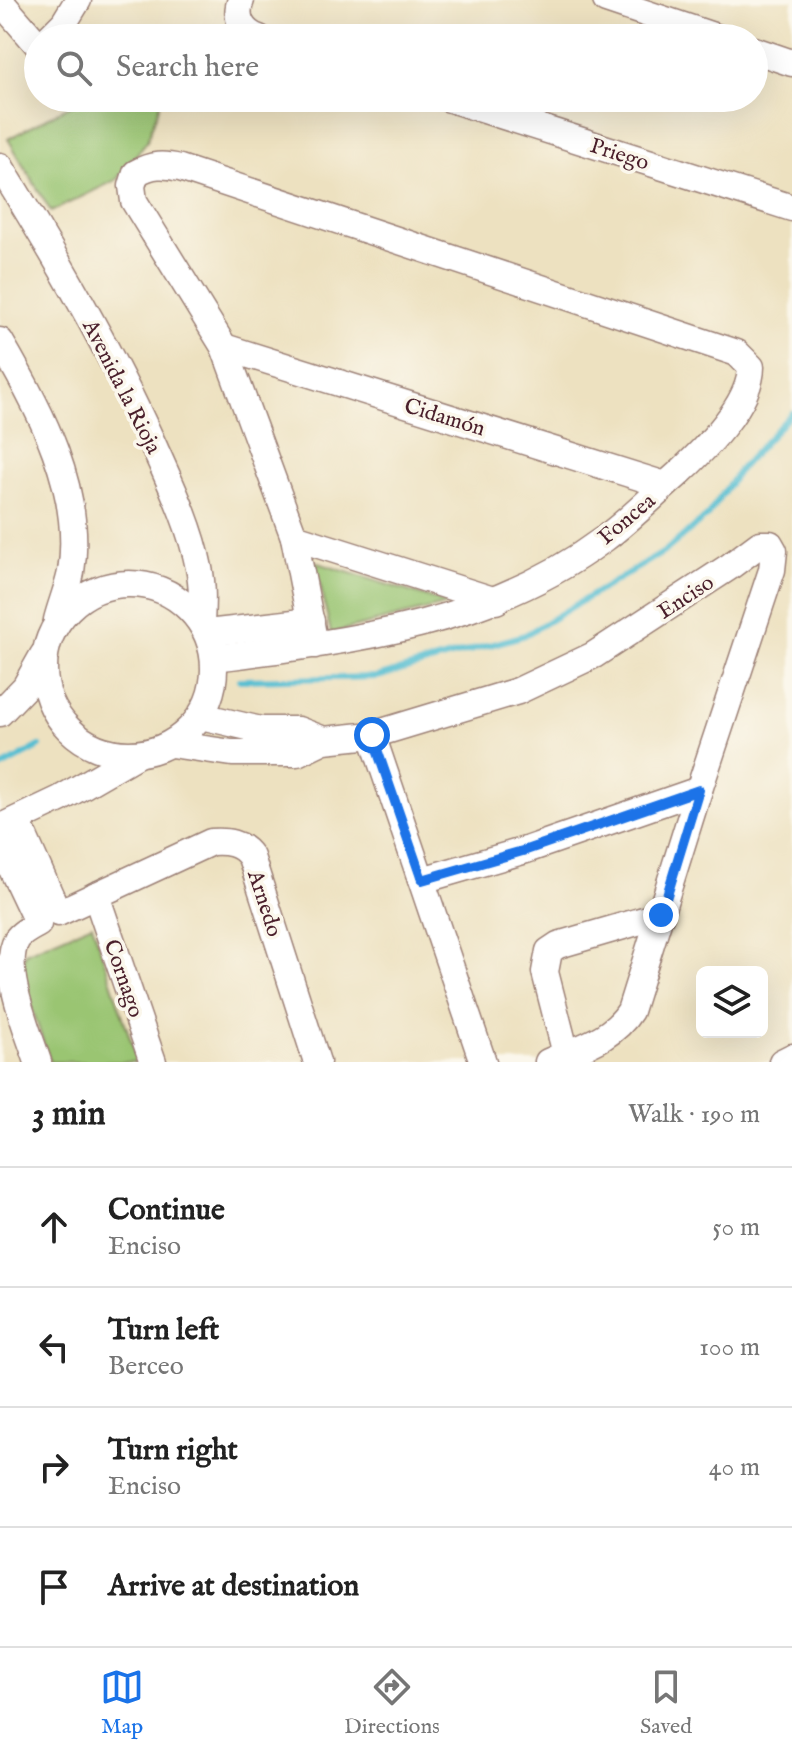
<!DOCTYPE html>
<meta charset="utf-8">
<style>
:root{--surface:#fff;--page:#f2f2f2;--text:#222;--muted:#767676;--line:#e0e0e0;--accent:#1a73e8}
body{margin:0;font-family:"IM FELL English",serif;background:var(--page);color:var(--text)}
.controls{position:absolute;right:24px;bottom:24px;display:grid;overflow:hidden;border-radius:12px;box-shadow:0 8px 32px #0002}
.controls button{width:72px;height:72px;display:grid;place-items:center;padding:0;border:0;border-bottom:2px solid var(--line);background:var(--surface);color:var(--text);font:40px sans-serif}
.stop{position:absolute;width:24px;height:24px;margin:-18px;border:6px solid #1a73e8;border-radius:50%;background:#fff}
.stop.end{background:#1a73e8;border-color:#fff;box-shadow:0 2px 8px #0008}
.list{margin:0;padding:0;list-style:none}
h2{display:flex;justify-content:space-between;align-items:center;height:104px;margin:0;padding:0 32px;font-size:34px}
h2 small{font-size:26px;font-weight:400;color:var(--muted)}
.list li{display:grid;grid-template-columns:52px 1fr auto;gap:24px;align-items:center;box-sizing:border-box;height:120px;padding:0 32px;border-top:2px solid var(--line)}
.list b{display:block;font-size:30px;white-space:nowrap}
.list p{margin:0;font-size:26px;white-space:nowrap;color:var(--muted)}
.list em{font-size:26px;font-style:normal;color:var(--muted)}
.icon{flex:none;width:44px;height:44px;fill:none;stroke:currentColor;stroke-width:2;stroke-linecap:round;stroke-linejoin:round}
.map{position:relative;flex:none;width:792px;height:1062px;overflow:hidden}
.search{position:absolute;background:var(--surface);box-shadow:0 8px 32px #0002;left:24px;right:24px;top:24px;height:88px;display:flex;align-items:center;gap:20px;box-sizing:border-box;padding:0 28px;border-radius:44px;color:var(--muted);font-size:30px}
.sheet{height:584px;background:var(--surface)}
nav{display:flex;justify-content:space-around;align-items:center;box-sizing:border-box;height:112px;border-top:2px solid var(--line);background:var(--surface);font-size:22px;color:var(--muted)}
nav a{display:grid;justify-items:center;gap:4px}
nav .on{color:var(--accent)}
.map>svg:first-child{display:block}
.green{fill:#9ac572;stroke:#72724e;stroke-width:2}
.lines{fill:none;stroke-linecap:round;stroke-linejoin:round}
.stream{stroke:#54bed1;stroke-width:6}
.minor-casing{stroke:#9c8076;stroke-width:29}
.minor{stroke:#fff;stroke-width:26}
.route{stroke:#1a73e8;stroke-width:10}
.labels{text-anchor:middle;stroke-width:7;stroke-linejoin:round;paint-order:stroke}
.street-label{font-size:22px;fill:#4a1f2b;stroke:#fbf7ec}
</style>
<div class="map">
<svg width="792" height="1062" viewBox="0 0 792 1062">
<rect width="100%" height="100%" fill="#fbf7ec"/>
<filter id="ink" filterUnits="userSpaceOnUse"><feTurbulence type="fractalNoise" baseFrequency=".0125" numOctaves="2"/><feDisplacementMap in="SourceGraphic" scale="16" xChannelSelector="R" yChannelSelector="G"/><feConvolveMatrix kernelMatrix="1 2 1 2 8 2 1 2 1" color-interpolation-filters="sRGB"/></filter>
<filter id="wash" filterUnits="userSpaceOnUse"><feTurbulence type="fractalNoise" baseFrequency=".006" numOctaves="4" result="noise"/><feDisplacementMap in="SourceGraphic" scale="32" xChannelSelector="R" yChannelSelector="G"/><feGaussianBlur stdDeviation="1.8" result="paint"/><feColorMatrix in="noise" values="0 0 0 0 0 0 0 0 0 0 0 0 0 0 0 0 0 1.4 0 .05"/><feComposite in="paint" operator="in"/></filter>
<g filter="url(#wash)">
<rect width="100%" height="100%" fill="#ede1c0"/>
<!-- green -->
<g class="green">
<polygon points="84,98 162,98 147,141 116,180 51,212 8,139"/>
<polygon points="315,562 449,604 331,633"/>
<polygon points="92,924 138,1062 50,1062 20,972 25,953"/>
</g>
<g class="lines">
<!-- stream -->
<g class="stream">
<polyline points="240,680 377,677 525,635 664,552 707,516 740,469 792,413"/>
<polyline points="0,768 40,746"/>
</g>
</g>
</g>
<g filter="url(#ink)">
<g class="lines">
<defs>
<g id="minor">
<path d="M241,0C234,17 242,32 259,38"/>
<polyline points="606,0 719,38"/>
<polyline points="0,1 38,45"/>
<polyline points="49,38 64,23 78,0"/>
<polyline points="754,50 792,63"/>
<polyline points="447,98 792,208"/>
<path d="M0,166C56,257 111,351 155,449C172,487 191,527 199,568C203,586 202,604 201,623"/>
<path d="M0,341C40,409 84,491 71,572C68,588 61,604 57,620"/>
<polyline points="224,347 665,485"/>
<polyline points="294,537 496,601"/>
<circle cx="129" cy="669" r="85"/>
<polyline points="207,633 311,621"/>
<path d="M214,658C352,641 489,625 604,539C630,520 653,496 677,475C703,451 751,404 751,367L737,353L180,168C163,164 152,164 136,173L132,186L134,201L224,347L294,537L315,645"/>
<polyline points="0,713 25,687 43,655"/>
<polyline points="201,716 261,730 298,730 324,740"/>
<polyline points="372,735 483,1062"/>
<path d="M171,744L232,753H297L324,740L372,735L518,691L594,655L729,567L760,544H770L774,551L772,570L699,790L630,1011C612,1040 578,1048 548,1062"/>
<path d="M17,820L58,913L211,842C226,841 241,842 251,857L317,1062"/>
<polyline points="3,826 60,799 138,754"/>
<path d="M0,844L38,924C31,928 22,932 17,939C0,968 28,1031 38,1062"/>
<polyline points="422,880 526,850 699,790"/>
<polyline points="96,895 153,1062"/>
<polyline points="566,1054 545,972 549,951 558,945 661,915"/>
<polyline points="782,1062 792,1057"/>
</g>
</defs>
<!-- minor casing -->
<use href="#minor" class="minor-casing"/>
<!-- minor -->
<use href="#minor" class="minor"/>
</g>
</g>
<g class="lines" filter="url(#ink)">
<!-- route -->
<polyline class="route" points="372,735 422,880 526,850 699,790 661,915"/>
</g>
<g class="labels">
<!-- street labels -->
<g class="street-label">
<text transform="translate(620 153) rotate(18)" y="8">Priego</text>
<text transform="translate(123 386) rotate(63)" y="8">Avenida la Rioja</text>
<text transform="translate(445 416) rotate(17)" y="8">Cidamón</text>
<text transform="translate(626 518) rotate(-40)" y="8">Foncea</text>
<text transform="translate(685 596) rotate(-33)" y="8">Enciso</text>
<text transform="translate(266 903) rotate(72)" y="8">Arnedo</text>
<text transform="translate(125 978) rotate(71)" y="8">Cornago</text>
</g>
</g>
</svg>
<div class="controls">
<button><svg class="icon" aria-label="layers" viewBox="0 0 24 24"><path d="M12 4l9 5-9 5-9-5zM3 14l9 5 9-5"/></svg></button>
</div>
<div class="stop" style="left:372px;top:735px"></div>
<div class="stop end" style="left:661px;top:915px"></div>
<div class="search"><svg class="icon" aria-label="search" viewBox="0 0 24 24"><circle cx="10" cy="10" r="6"/><path d="M15 15l6 6"/></svg>Search here</div>
</div>
<section class="sheet">
<h2>3 min<small>Walk · 190 m</small></h2>
<ul class="list">
<li><svg class="icon" aria-label="ahead" viewBox="0 0 24 24"><path d="M12 20V5M6 11l6-6 6 6"/></svg><div><b>Continue</b><p>Enciso</p></div><em>50 m</em></li>
<li><svg class="icon" aria-label="left" viewBox="0 0 24 24"><path d="M17 20v-9H6M10 6l-5 5 5 5"/></svg><div><b>Turn left</b><p>Berceo</p></div><em>100 m</em></li>
<li><svg class="icon" aria-label="right" viewBox="0 0 24 24"><path d="M7 20v-9h11M14 6l5 5-5 5"/></svg><div><b>Turn right</b><p>Enciso</p></div><em>40 m</em></li>
<li><svg class="icon" aria-label="arrive" viewBox="0 0 24 24"><path d="M6 21V4h12l-3 4 3 4H6"/></svg><div><b>Arrive at destination</b></div></li>
</ul>
</section>
<nav>
<a class="on"><svg class="icon" aria-label="map" viewBox="0 0 24 24"><path d="M3 6l6-2 6 2 6-2v14l-6 2-6-2-6 2zM9 4v14M15 6v14"/></svg>Map</a>
<a><svg class="icon" aria-label="directions" viewBox="0 0 24 24"><path d="M12 3l9 9-9 9-9-9zM9 14v-3h6M13 9l2 2-2 2"/></svg>Directions</a>
<a><svg class="icon" aria-label="saved" viewBox="0 0 24 24"><path d="M7 4h10v16l-5-4-5 4z"/></svg>Saved</a>
</nav>
